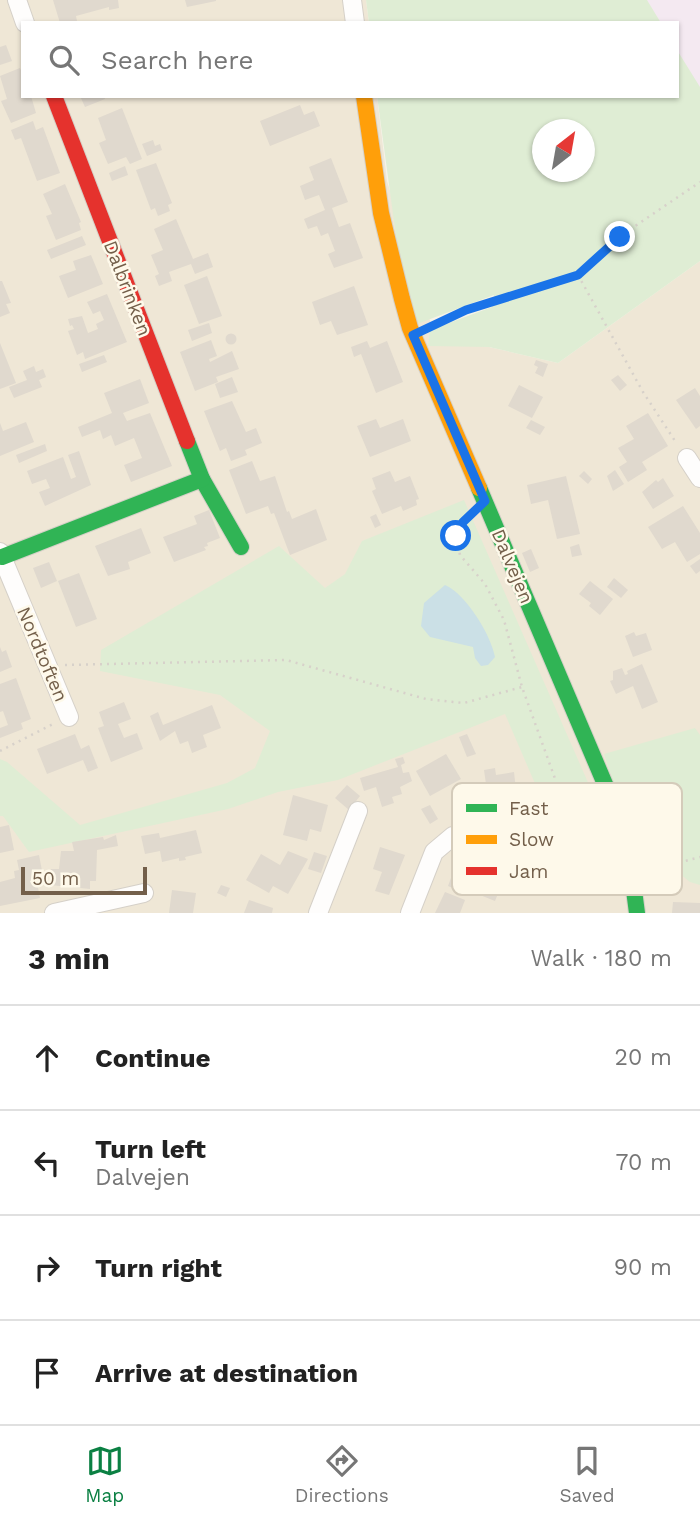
<!DOCTYPE html>
<meta charset="utf-8">
<style>
:root{--surface:#fff;--page:#f2f2f2;--text:#222;--muted:#767676;--line:#e0e0e0;--accent:#0b8043}
body{margin:0;font-family:"Work Sans",sans-serif;background:var(--page);color:var(--text)}
.compass{position:absolute;left:532px;top:119px;width:63px;height:63px;border-radius:50%;background:var(--surface);box-shadow:0 2px 5px #0004;rotate:31deg}
.scale{position:absolute;left:21px;bottom:18px;width:126px;box-sizing:border-box;padding-left:7px;border:4px solid #735f4a;border-top:0;font-size:19px;line-height:24px;white-space:nowrap;color:#735f4a;-webkit-text-stroke:5px #fef9ea;paint-order:stroke}
.stop{position:absolute;width:21px;height:21px;margin:-16px;border:5px solid #1a73e8;border-radius:50%;background:#fff}
.stop.end{background:#1a73e8;border-color:#fff;box-shadow:0 2px 7px #0008}
.list{margin:0;padding:0;list-style:none}
h2{display:flex;justify-content:space-between;align-items:center;height:91px;margin:0;padding:0 28px;font-size:30px}
h2 small{font-size:23px;font-weight:400;color:var(--muted)}
.list li{display:grid;grid-template-columns:46px 1fr auto;gap:21px;align-items:center;box-sizing:border-box;height:105px;padding:0 28px;border-top:2px solid var(--line)}
.list b{display:block;font-size:26px;white-space:nowrap}
.list p{margin:0;font-size:23px;white-space:nowrap;color:var(--muted)}
.list em{font-size:23px;font-style:normal;color:var(--muted)}
.icon{flex:none;width:38px;height:38px;fill:none;stroke:currentColor;stroke-width:2;stroke-linecap:round;stroke-linejoin:round}
.map{position:relative;flex:none;width:700px;height:913px;overflow:hidden}
.search{position:absolute;background:var(--surface);box-shadow:0 2px 5px #0004;left:21px;right:21px;top:21px;height:77px;display:flex;align-items:center;gap:18px;box-sizing:border-box;padding:0 24px;border-radius:0px;color:var(--muted);font-size:26px}
.sheet{height:511px;background:var(--surface)}
nav{display:flex;justify-content:space-around;align-items:center;box-sizing:border-box;height:98px;border-top:2px solid var(--line);background:var(--surface);font-size:19px;color:var(--muted)}
nav a{display:grid;justify-items:center;gap:4px}
nav .on{color:var(--accent)}
.map>svg:first-child{display:block}
.residential{fill:#efe7d6}
.education{fill:#f4e9f1}
.green{fill:#dfedd4;fill-rule:evenodd}
.water{fill:#cbe0e6}
.building{fill:#e0d9ce}
.lines{fill:none;stroke-linecap:round;stroke-linejoin:round}
.street-casing{stroke:#d5d0c8;stroke-width:20}
.fast-casing{stroke:#d5d0c7;stroke-width:18}
.slow-casing{stroke:#d5d0c7;stroke-width:18}
.jam-casing{stroke:#d5d0c7;stroke-width:18}
.path{stroke:#d7d1ca;stroke-width:2.5;stroke-dasharray:2 5;stroke-linecap:butt}
.street{stroke:#fefdfc;stroke-width:18}
.fast{stroke:#30b455;stroke-width:16}
.slow{stroke:#ff9f0a;stroke-width:16}
.jam{stroke:#e5322d;stroke-width:16}
.route{stroke:#1a73e8;stroke-width:9}
.labels{text-anchor:middle;stroke-width:5;stroke-linejoin:round;paint-order:stroke}
.street-label{font-size:19px;fill:#735f4a;stroke:#fef9ea}
.key{fill:#fef9ea;stroke:#d4cbba;stroke-width:2}
.key-label{font-size:19px;fill:#735f4a}
</style>
<div class="map">
<svg width="700" height="913" viewBox="0 0 700 913">
<rect width="100%" height="100%" fill="#f6f3e9"/>
<!-- residential -->
<polygon class="residential" points="0,0 366,0 369,23 23,23 23,96 377,96 387,181 436,340 489,347 558,363 700,261 700,913 0,913"/>
<!-- education -->
<polygon class="education" points="643,0 700,0 700,109 677,66 677,23 655,23"/>
<!-- green -->
<g class="green">
<polygon points="366,0 647,0 661,23 369,23"/>
<path d="M677,50L700,87V261L558,363L489,347L428,346L430,330L492,307L494,295L417,324L401,273L377,96H677ZM542,130H584V172H542Z"/>
<polygon points="464,500 601,812 549,816 505,714 338,780 278,792 228,809 29,852 3,816 0,816 0,759 7,762 80,825 227,783 255,768 270,731 220,695 100,671 101,650 279,546 325,588 345,574 362,541"/>
<polygon points="695,728 700,735 700,885 690,882 663,860 640,864 604,754"/>
</g>
<!-- water -->
<path class="water" d="M445,585C466,594 491,635 495,657L488,665L481,666L475,658L473,647L430,637L421,626L424,603Z"/>
<!-- building -->
<g class="building">
<polygon points="53,0 118,0 119,8 109,10 109,7 76,16 77,21 60,23"/>
<polygon points="185,0 216,0 216,1 187,7"/>
<polygon points="6,45 12,61 0,65 0,47"/>
<polygon points="20,68 23,75 23,96 31,96 36,113 11,123 1,101 7,99 0,76"/>
<polygon points="80,96 104,96 105,99 85,107"/>
<polygon points="300,105 304,115 314,111 320,126 270,146 260,121"/>
<polygon points="122,108 142,159 130,164 126,157 108,164 99,143 106,140 98,118"/>
<polygon points="33,121 36,130 43,127 60,173 37,181 21,138 15,140 11,130"/>
<polygon points="153,140 155,146 160,144 162,150 147,156 142,144"/>
<polygon points="331,158 348,202 332,208 339,227 350,223 363,258 334,268 328,254 335,251 328,233 321,236 317,226 308,229 304,219 325,210 319,195 305,200 300,186 314,180 309,167"/>
<polygon points="156,163 172,203 168,205 170,211 158,216 155,208 151,210 136,170"/>
<polygon points="125,166 128,175 112,181 109,173"/>
<polygon points="65,184 81,222 79,223 81,230 56,240 46,216 52,214 43,194"/>
<polygon points="176,219 193,259 208,253 213,267 195,274 191,264 169,272 172,281 159,286 155,276 159,274 151,255 163,250 154,229"/>
<polygon points="82,236 86,245 51,259 47,250"/>
<polygon points="91,255 103,284 68,298 59,276 76,270 73,261"/>
<polygon points="207,276 222,316 199,324 184,285"/>
<polygon points="0,281 2,281 11,303 6,304 10,313 0,317"/>
<polygon points="354,286 368,325 337,335 331,321 320,325 312,302"/>
<polygon points="107,294 127,342 85,359 83,352 77,355 68,331 74,329 72,325 70,326 68,319 82,316 88,333 98,329 96,324 104,320 100,311 93,314 87,302"/>
<polygon points="209,323 212,333 192,341 188,330"/>
<circle cx="231" cy="339" r="5.5"/>
<polygon points="211,340 217,356 209,359 210,362 232,351 239,369 216,377 218,382 195,391 180,352"/>
<polygon points="367,341 370,348 387,341 403,382 376,393 361,354 354,357 351,347"/>
<polygon points="0,343 16,383 0,389"/>
<polygon points="104,355 107,362 82,372 79,364"/>
<polygon points="536,360 548,364 543,377 535,373 538,367 534,365"/>
<polygon points="34,366 36,372 43,369 46,377 39,380 42,387 14,398 9,387 27,380 23,371"/>
<polygon points="618,375 627,385 620,391 611,380"/>
<polygon points="232,377 238,392 220,398 215,384"/>
<polygon points="140,379 149,403 123,413 127,421 150,413 172,466 131,482 124,465 142,458 134,438 115,446 111,435 103,439 100,430 82,437 78,427 112,413 104,393"/>
<polygon points="519,385 543,397 532,418 508,406"/>
<polygon points="695,388 700,396 700,426 696,429 676,400"/>
<polygon points="232,401 246,432 256,428 262,443 245,450 247,455 231,461 226,448 220,451 204,411"/>
<polygon points="648,413 668,446 642,462 647,470 628,482 619,467 627,462 618,448 634,439 626,426"/>
<polygon points="376,419 380,428 403,419 411,441 370,457 357,426"/>
<polygon points="531,420 545,427 540,435 526,428"/>
<polygon points="26,422 34,442 0,456 0,423 3,431"/>
<polygon points="45,444 47,451 19,463 16,455"/>
<polygon points="79,451 91,485 45,506 39,492 50,488 46,479 32,484 27,471 63,457 71,479 76,477 68,455"/>
<polygon points="252,461 260,481 275,476 287,512 289,511 292,519 316,509 327,540 290,555 274,513 271,514 268,506 246,514 229,470"/>
<polygon points="615,470 624,484 613,491 607,476"/>
<polygon points="390,471 395,482 410,476 419,499 416,500 417,505 403,511 401,506 382,514 372,491 376,489 372,478"/>
<polygon points="584,471 592,479 588,484 579,476"/>
<polygon points="566,476 580,534 557,539 548,500 531,504 527,485"/>
<polygon points="663,478 674,496 653,509 642,492 656,480 658,482"/>
<polygon points="683,506 700,533 700,554 687,562 675,542 662,549 648,527"/>
<polygon points="209,510 220,538 207,543 208,546 204,547 206,550 174,562 163,537 197,524 194,516"/>
<polygon points="376,514 381,525 375,528 370,517"/>
<polygon points="141,528 151,553 128,562 130,569 108,576 95,546"/>
<polygon points="579,544 582,555 572,557 570,547"/>
<polygon points="531,549 539,568 530,572 522,553"/>
<polygon points="700,559 700,571 696,574 690,566"/>
<polygon points="49,562 57,581 41,588 33,568"/>
<polygon points="79,573 97,619 76,627 58,581"/>
<polygon points="614,578 628,590 621,598 607,587"/>
<polygon points="590,581 613,599 600,615 589,606 591,603 579,594"/>
<polygon points="634,632 636,636 646,633 652,650 633,657 625,636"/>
<polygon points="0,647 2,652 6,650 12,667 0,672"/>
<polygon points="642,664 658,702 642,709 633,686 616,694 610,681 613,680 613,671 622,668 625,675 628,674 627,671"/>
<polygon points="16,678 31,719 21,723 23,729 0,738 0,728 8,725 3,711 0,712 0,684"/>
<polygon points="124,702 131,719 118,724 124,738 137,733 143,749 111,762 98,728 104,726 99,712"/>
<polygon points="212,705 221,728 203,735 207,747 192,753 188,741 180,744 175,731 160,741 150,716 158,712 163,725"/>
<polygon points="75,734 81,749 89,745 98,768 88,772 83,760 47,774 37,749"/>
<polygon points="467,734 476,754 467,757 459,737"/>
<polygon points="446,754 461,779 430,796 416,771"/>
<polygon points="403,757 405,763 401,765 403,773 409,772 412,781 400,787 402,794 392,797 394,803 382,807 376,787 364,791 360,778 398,767 395,759"/>
<polygon points="495,768 496,775 514,772 517,799 503,800 503,794 498,794 499,797 488,798 484,770"/>
<polygon points="347,785 360,796 349,810 335,798"/>
<polygon points="293,795 328,805 321,832 310,829 307,841 283,835"/>
<polygon points="430,805 438,819 430,824 421,809"/>
<polygon points="9,825 14,850 0,853 0,827"/>
<polygon points="196,830 202,853 185,857 186,860 179,861 179,858 162,862 160,851 145,854 141,836 159,833 160,838"/>
<polygon points="116,835 118,846 97,850 96,881 90,881 90,889 50,885 51,869 59,869 61,851 74,851 72,842 103,837 104,840"/>
<polygon points="380,847 405,855 389,895 375,891 382,872 373,869"/>
<polygon points="288,851 308,859 288,894 273,886 269,893 246,880 261,854 280,865"/>
<polygon points="314,852 327,856 321,873 308,869"/>
<polygon points="39,855 43,876 36,877 40,898 0,906 0,882 15,878 14,871 19,870 17,860"/>
<polygon points="478,859 493,865 490,870 505,876 495,901 480,895 483,890 466,883 462,892 448,886 454,870 469,876"/>
<polygon points="221,885 230,888 226,897 217,893"/>
<polygon points="172,890 196,893 193,913 169,913"/>
<polygon points="445,892 465,900 460,913 435,913"/>
<polygon points="249,900 273,908 272,913 244,913"/>
<polygon points="673,902 700,903 700,913 672,913"/>
</g>
<g class="lines">
<defs>
<g id="street">
<polyline points="17,0 25,23"/>
<polyline points="352,0 355,23"/>
<polyline points="687,458 700,478"/>
<polyline points="0,552 69,717"/>
<polyline points="54,913 144,893"/>
<polyline points="318,913 358,811"/>
<polyline points="410,913 434,852 453,836 509,828"/>
</g>
<g id="fast">
<polyline points="187,441 202,479 241,547"/>
<polyline points="479,488 619,817 632,875 637,913"/>
<polyline points="2,557 202,479"/>
</g>
<polyline id="slow" points="364,96 381,213 402,299 410,328 479,488"/>
<polyline id="jam" points="54,96 187,441"/>
</defs>
<!-- street casing -->
<use href="#street" class="street-casing"/>
<!-- fast casing -->
<use href="#fast" class="fast-casing"/>
<!-- slow casing -->
<use href="#slow" class="slow-casing"/>
<!-- jam casing -->
<use href="#jam" class="jam-casing"/>
<!-- path -->
<g class="path">
<polyline points="578,275 643,392 677,444"/>
<polyline points="432,326 466,310 578,275 619,237 700,182"/>
<polyline points="469,515 463,522 456,536 460,555 485,584 504,620 522,687 562,798 551,822 525,826"/>
<polyline points="65,665 286,660 426,699 464,703 522,687"/>
<polyline points="0,751 53,724"/>
<polyline points="553,822 599,819"/>
<polyline points="652,870 700,857"/>
</g>
<!-- street -->
<use href="#street" class="street"/>
<!-- fast -->
<use href="#fast" class="fast"/>
<!-- slow -->
<use href="#slow" class="slow"/>
<!-- jam -->
<use href="#jam" class="jam"/>
</g>
<g class="lines">
<!-- route -->
<polyline class="route" points="456,536 463,522 485,501 413,335 466,310 578,275 620,237"/>
</g>
<g class="labels">
<!-- street labels -->
<g class="street-label">
<text transform="translate(128 288) rotate(69)" y="7">Dalbrinken</text>
<text transform="translate(513 566) rotate(67)" y="7">Dalvejen</text>
<text transform="translate(43 654) rotate(67)" y="7">Nordtoften</text>
</g>
</g>
<!-- legend -->
<rect x="452" y="783" width="230" height="112" rx="10" class="key"/>
<rect x="466" y="804" width="31" height="8" fill="#30b455"/>
<rect x="466" y="835" width="31" height="9" fill="#ff9f0a"/>
<rect x="466" y="867" width="31" height="8" fill="#e5322d"/>
<g class="key-label">
<text x="509" y="815">Fast</text>
<text x="509" y="846">Slow</text>
<text x="509" y="878">Jam</text>
</g>
</svg>
<svg class="compass" viewBox="-18 -18 36 36"><path d="M0-13l5 13h-10z" fill="#e53935"/><path d="M0 13l5-13h-10z" fill="#767676"/></svg>
<div class="scale">50 m</div>
<div class="stop" style="left:456px;top:536px"></div>
<div class="stop end" style="left:620px;top:237px"></div>
<div class="search"><svg class="icon" aria-label="search" viewBox="0 0 24 24"><circle cx="10" cy="10" r="6"/><path d="M15 15l6 6"/></svg>Search here</div>
</div>
<section class="sheet">
<h2>3 min<small>Walk · 180 m</small></h2>
<ul class="list">
<li><svg class="icon" aria-label="ahead" viewBox="0 0 24 24"><path d="M12 20V5M6 11l6-6 6 6"/></svg><div><b>Continue</b></div><em>20 m</em></li>
<li><svg class="icon" aria-label="left" viewBox="0 0 24 24"><path d="M17 20v-9H6M10 6l-5 5 5 5"/></svg><div><b>Turn left</b><p>Dalvejen</p></div><em>70 m</em></li>
<li><svg class="icon" aria-label="right" viewBox="0 0 24 24"><path d="M7 20v-9h11M14 6l5 5-5 5"/></svg><div><b>Turn right</b></div><em>90 m</em></li>
<li><svg class="icon" aria-label="arrive" viewBox="0 0 24 24"><path d="M6 21V4h12l-3 4 3 4H6"/></svg><div><b>Arrive at destination</b></div></li>
</ul>
</section>
<nav>
<a class="on"><svg class="icon" aria-label="map" viewBox="0 0 24 24"><path d="M3 6l6-2 6 2 6-2v14l-6 2-6-2-6 2zM9 4v14M15 6v14"/></svg>Map</a>
<a><svg class="icon" aria-label="directions" viewBox="0 0 24 24"><path d="M12 3l9 9-9 9-9-9zM9 14v-3h6M13 9l2 2-2 2"/></svg>Directions</a>
<a><svg class="icon" aria-label="saved" viewBox="0 0 24 24"><path d="M7 4h10v16l-5-4-5 4z"/></svg>Saved</a>
</nav>
